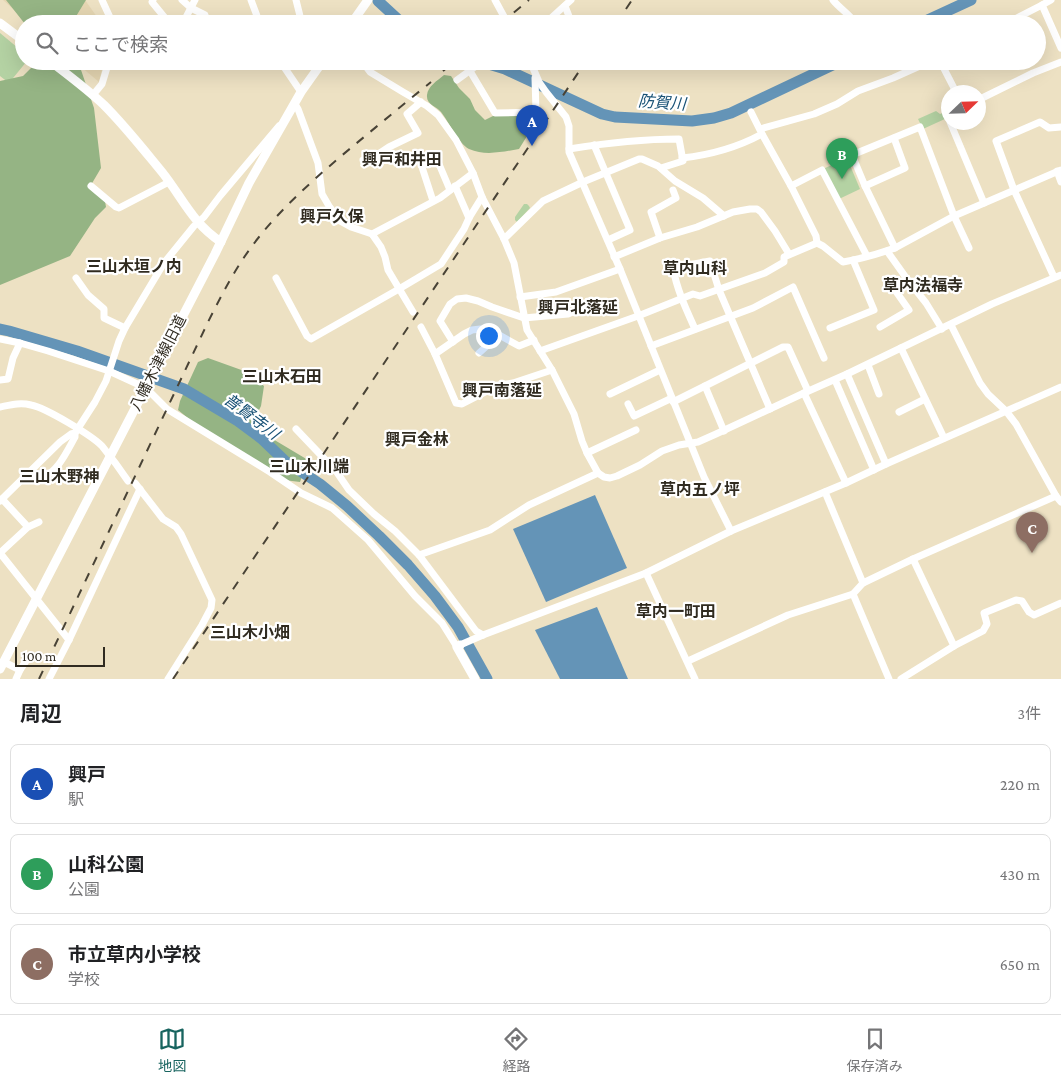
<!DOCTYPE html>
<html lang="ja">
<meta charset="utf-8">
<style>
:root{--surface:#fff;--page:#f6f6f6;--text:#202124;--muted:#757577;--line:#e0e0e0;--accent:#18645f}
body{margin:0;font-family:"Crimson Pro","Noto Sans JP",serif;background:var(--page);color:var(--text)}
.compass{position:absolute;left:941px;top:85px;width:45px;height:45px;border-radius:50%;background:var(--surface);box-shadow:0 5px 20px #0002;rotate:67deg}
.scale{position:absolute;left:15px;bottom:12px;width:90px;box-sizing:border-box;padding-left:5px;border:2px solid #302b20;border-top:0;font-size:14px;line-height:18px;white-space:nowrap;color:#302b20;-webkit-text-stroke:4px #fff;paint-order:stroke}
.you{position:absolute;left:488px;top:335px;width:18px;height:18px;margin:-12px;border:4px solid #fff;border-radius:50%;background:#1a73e8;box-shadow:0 0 0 8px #1a73e833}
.badge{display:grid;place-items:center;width:32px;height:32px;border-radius:50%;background:var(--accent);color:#fff;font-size:16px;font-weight:700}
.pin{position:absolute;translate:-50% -41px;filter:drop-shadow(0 1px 2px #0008)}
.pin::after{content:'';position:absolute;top:26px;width:18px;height:15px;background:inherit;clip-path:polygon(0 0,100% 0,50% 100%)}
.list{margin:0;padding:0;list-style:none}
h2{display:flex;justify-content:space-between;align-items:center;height:65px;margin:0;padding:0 20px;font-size:21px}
h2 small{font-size:16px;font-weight:400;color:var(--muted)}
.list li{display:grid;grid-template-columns:32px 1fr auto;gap:15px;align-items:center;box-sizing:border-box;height:80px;margin:0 10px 10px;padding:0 10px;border:1px solid var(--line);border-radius:8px}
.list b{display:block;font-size:19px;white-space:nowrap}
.list p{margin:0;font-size:16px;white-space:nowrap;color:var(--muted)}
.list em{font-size:16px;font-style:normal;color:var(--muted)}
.icon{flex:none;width:28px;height:28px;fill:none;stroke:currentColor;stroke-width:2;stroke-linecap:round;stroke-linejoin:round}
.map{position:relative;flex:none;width:1061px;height:679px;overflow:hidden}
.search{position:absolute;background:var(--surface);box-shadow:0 5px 20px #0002;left:15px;right:15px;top:15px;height:55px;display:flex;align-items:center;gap:12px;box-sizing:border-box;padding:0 18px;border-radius:28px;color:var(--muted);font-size:19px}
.sheet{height:335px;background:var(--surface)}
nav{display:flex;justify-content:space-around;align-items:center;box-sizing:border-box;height:70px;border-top:1px solid var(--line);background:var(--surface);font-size:14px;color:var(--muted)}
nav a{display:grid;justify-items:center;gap:2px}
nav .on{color:var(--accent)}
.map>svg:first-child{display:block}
.built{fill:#e5d6b2}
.green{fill:#b4d2a3}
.forest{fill:#95b484}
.water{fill:#6494b7}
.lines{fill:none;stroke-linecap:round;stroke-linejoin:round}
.river{stroke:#6494b7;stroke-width:11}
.minor{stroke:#fff;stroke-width:7}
.tertiary{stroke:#fff;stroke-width:9}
.rail{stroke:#494336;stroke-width:2;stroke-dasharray:9 9;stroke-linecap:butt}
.labels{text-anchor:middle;stroke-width:4.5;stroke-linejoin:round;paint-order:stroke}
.street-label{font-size:15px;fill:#302b20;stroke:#fff}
.water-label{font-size:16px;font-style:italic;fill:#185175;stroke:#fff}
.neighbourhood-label{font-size:16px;font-weight:bold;fill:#302b20;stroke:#fff}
</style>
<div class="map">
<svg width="1061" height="679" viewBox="0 0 1061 679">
<rect width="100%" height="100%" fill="#ede1c3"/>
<!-- built -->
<g class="built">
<polygon points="3,0 85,0 102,24 30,24"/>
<polygon points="74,61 104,61 99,82"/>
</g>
<!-- green -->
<g class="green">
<polygon points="0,33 24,53 24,61 27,61 9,83 0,76"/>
<polygon points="936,111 940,114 945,112 947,118 923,129 918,119"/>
<polygon points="847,158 860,189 839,199 823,169"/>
<polygon points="524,204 527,204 529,206 530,208 517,222 515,220 515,217"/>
</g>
<!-- forest -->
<g class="forest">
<polygon points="6,0 86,0 75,18 83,24 25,24"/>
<polygon points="38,61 85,61 80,67 94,108 101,168 91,185 105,201 106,207 95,218 70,256 0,285 0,81 23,76"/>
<path d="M444,75L451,76L459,88L470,99L475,110L485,120L493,116L526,115L535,116L537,120L519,149C502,152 485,156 469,149C458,143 449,122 441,112C436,106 426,105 427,95C428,86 437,81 444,75Z"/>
<polygon points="208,358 247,372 264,386 261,406 251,426 308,460 300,482 284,480 205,432 178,410 180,401 198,362"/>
</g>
<!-- water -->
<g class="water">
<polygon points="595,495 627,568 546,602 513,529"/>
<polygon points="597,607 628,679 560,679 535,630"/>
</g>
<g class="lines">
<!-- river -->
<g class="river">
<polyline points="378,1 403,24"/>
<polyline points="919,24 971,0"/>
<polyline points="479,61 505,69 602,114 615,117 692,121 714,118 731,113 841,61"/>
<polyline points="0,329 9,331 77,351 184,389 238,421 262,439 285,461 320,484 347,506 379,536 408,565 435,596 458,627 487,679"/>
</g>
<!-- minor -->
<g class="minor">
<polyline points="102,0 113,24"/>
<polyline points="153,0 152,2 170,24"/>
<polyline points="182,0 191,8 205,15 208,24"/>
<polyline points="251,0 260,24"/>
<polyline points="296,0 302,24"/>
<polyline points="495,0 508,24"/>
<path d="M833,0C840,9 850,14 856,24"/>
<polyline points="1042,5 1051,0"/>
<polyline points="565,6 572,24"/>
<polyline points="180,24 184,21 195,0"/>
<polyline points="541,24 550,19 571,0"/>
<polyline points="1005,24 1042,5 1061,48"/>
<polyline points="280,61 301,92"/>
<polyline points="362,61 370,72 403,92 427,106 438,115 456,140 473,173 482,197 504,239 514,263 527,330 552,370 574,414 582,441 587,453 598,473 604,477 610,478 617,476 640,465 662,451 679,445 698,442 716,434 804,393 847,374 992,304 1061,275"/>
<polyline points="530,61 539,82 546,92 566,117 569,126 569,152 620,269 704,477 731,531"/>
<polyline points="940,61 956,92"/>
<polyline points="470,71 495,113 536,112 535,78"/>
<polyline points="457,80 483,61"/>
<polyline points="93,95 102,84 109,61"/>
<polyline points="978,100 1033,73 1061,62"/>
<polyline points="295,104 298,109 318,163 322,194 329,206 340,221 351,227 372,234 381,247 385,257 388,270 413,312"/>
<polyline points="950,122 984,203"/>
<polyline points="760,129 814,114 837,104 858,91 893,78 931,61"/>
<polyline points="762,134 791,186 816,236 817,243"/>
<polyline points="594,145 630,230 608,240"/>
<path d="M569,149C606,143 641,139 679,139L683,161L661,168"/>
<path d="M682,158C710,155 738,147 762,134L751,112"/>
<polyline points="363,160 371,159 389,147 418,133 407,114 421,102"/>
<polyline points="1057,171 1061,182"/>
<polyline points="91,186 116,207 119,208 169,182"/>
<polyline points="455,186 469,218"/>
<polyline points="791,186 822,170 867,256"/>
<polyline points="865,186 905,168 894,138"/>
<polyline points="433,201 421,164 436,157 450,190"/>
<polyline points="372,234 440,198 473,173"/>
<polyline points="660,238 651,212 676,198 673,190"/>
<polyline points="504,239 543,201 583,182 639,159 642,159 658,166 675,181 703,198 724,216"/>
<polyline points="895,248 865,186 852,155 920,127 954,216 969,248"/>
<polyline points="887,251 907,279 926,303 942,329"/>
<polyline points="614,257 660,238 697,227 733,212 750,209 757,209 761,212 775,231 789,254"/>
<polyline points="1054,277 1014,190 996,141 1040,122 1049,128 1061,127"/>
<polyline points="76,278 88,295 104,309 104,318 125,328"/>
<polyline points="276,278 307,336 311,339 399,289 441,264 464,229 469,218 482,197"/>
<polyline points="520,297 556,292 620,269"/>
<polyline points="951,325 980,383 988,394 1006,411 1016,424 1056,496 1061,502"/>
<polyline points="421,327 435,354 456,403 462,404 499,385 513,383 552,370"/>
<polyline points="880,327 909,310 895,290 907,279"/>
<polyline points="830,328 874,310 853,260"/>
<path d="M695,329C686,309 677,290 673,268L710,261L719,290L770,409"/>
<polyline points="0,339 20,343"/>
<polyline points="453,342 440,321 450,304 457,299 466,298 478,301 492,307 524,318 568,314 593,303"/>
<polyline points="651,346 753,308 793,287 824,358"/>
<polyline points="901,348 944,438"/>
<path d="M540,351L638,316L693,294L700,296L765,273L784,262V257L817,243L823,246L843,262C860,259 878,254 895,248L954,216L1061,170"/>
<polyline points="479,353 499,335"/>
<polyline points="435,354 464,334 472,330 480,329 492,331 519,346 534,340"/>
<polyline points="868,365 879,394"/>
<polyline points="847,374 886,464"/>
<polyline points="0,380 8,379 13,358 20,343 48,351 109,371 146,388 167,409 270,472 301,493 332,508 368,540 415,596 442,623 457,647"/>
<polyline points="835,380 874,470"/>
<polyline points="705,386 724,431"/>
<polyline points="804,393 846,483"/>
<polyline points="610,394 660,370"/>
<polyline points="673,402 783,347 788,347 808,391"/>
<polyline points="628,404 634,416 672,398"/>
<path d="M0,407C10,405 20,402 31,405C46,408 91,435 102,446C111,457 120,469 128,481"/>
<polyline points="899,412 925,399"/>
<polyline points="296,429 336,471 349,490 374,514 395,531 419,555 476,631 483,635"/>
<polyline points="587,453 636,430"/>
<path d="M27,474C32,474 38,477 43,476C57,474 68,449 75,437V433"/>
<polyline points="135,483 163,519 176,527 181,534 212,600 211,608 202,625 168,679"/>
<polyline points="825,492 863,583"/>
<polyline points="2,499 28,527"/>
<polyline points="0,501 60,442 71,434 75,433 95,402 106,381 119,341 125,328 164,263 194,226 204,217 220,196 279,126"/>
<polyline points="0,553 69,640"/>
<polyline points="0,553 28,527 39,522"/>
<polyline points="419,555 490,530 529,505 598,473"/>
<polyline points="913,559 954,646"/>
<polyline points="646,573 695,679"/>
<polyline points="853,594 889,679"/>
<polyline points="460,645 483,635 646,573 731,531 846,483 886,464 1061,387"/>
<polyline points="688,661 788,615 853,594 863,583 913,559 1056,496"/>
<polyline points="4,662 20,670"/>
<polyline points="16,679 20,670 26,661"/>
<polyline points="49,679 69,640 140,489"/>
<polyline points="901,679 954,646 983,631 987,624 984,613 1016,600 1022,601 1029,612 1034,615 1061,603"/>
</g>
<!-- tertiary -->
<g class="tertiary">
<polyline points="0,23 24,41"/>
<polyline points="351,24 368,0"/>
<path d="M50,61C68,75 87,89 104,105C125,126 143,149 162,172C182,197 192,223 221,242"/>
<polyline points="460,645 457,647 475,679"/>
<polyline points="0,669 215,254 249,183 301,92 323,61"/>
</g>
<!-- rail -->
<g class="rail">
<polyline points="500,24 529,0"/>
<polyline points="616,24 632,0"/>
<polyline points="443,71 455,61"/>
<path d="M39,679L208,322C223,292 238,263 259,237C283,207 311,182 340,157C370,132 400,107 431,82"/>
<polyline points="173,679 586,61"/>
</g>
</g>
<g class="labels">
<!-- street labels -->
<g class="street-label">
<text transform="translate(158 363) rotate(-63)" y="5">八幡木津線旧道</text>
</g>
<!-- water labels -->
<g class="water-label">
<text transform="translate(662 102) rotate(4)" y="6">防賀川</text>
<text transform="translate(252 416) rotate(37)" y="6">普賢寺川</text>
</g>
<!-- neighbourhood labels -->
<g class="neighbourhood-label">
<text x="402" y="165">興戸和井田</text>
<text x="332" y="222">興戸久保</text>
<text x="134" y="272">三山木垣ノ内</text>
<text x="695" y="274">草内山科</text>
<text x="923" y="291">草内法福寺</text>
<text x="578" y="313">興戸北落延</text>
<text x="282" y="382">三山木石田</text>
<text x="502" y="396">興戸南落延</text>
<text x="417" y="445">興戸金林</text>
<text x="309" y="472">三山木川端</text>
<text x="59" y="482">三山木野神</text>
<text x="700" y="495">草内五ノ坪</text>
<text x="676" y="617">草内一町田</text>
<text x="250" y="638">三山木小畑</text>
</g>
</g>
</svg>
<svg class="compass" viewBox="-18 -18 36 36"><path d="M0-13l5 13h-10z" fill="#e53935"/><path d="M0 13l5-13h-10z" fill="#757577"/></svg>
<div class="scale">100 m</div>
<div class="you"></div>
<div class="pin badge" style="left:532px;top:146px;background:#1a4fb4">A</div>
<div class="pin badge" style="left:842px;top:179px;background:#2e9e5b">B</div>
<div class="pin badge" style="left:1032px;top:553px;background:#8d6e63">C</div>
<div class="search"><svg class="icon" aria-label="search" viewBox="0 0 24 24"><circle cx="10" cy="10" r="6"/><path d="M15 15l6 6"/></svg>ここで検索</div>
</div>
<section class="sheet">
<h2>周辺<small>3件</small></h2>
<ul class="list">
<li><span class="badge" style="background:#1a4fb4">A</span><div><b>興戸</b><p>駅</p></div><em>220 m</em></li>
<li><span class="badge" style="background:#2e9e5b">B</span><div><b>山科公園</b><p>公園</p></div><em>430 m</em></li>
<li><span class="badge" style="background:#8d6e63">C</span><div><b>市立草内小学校</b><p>学校</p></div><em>650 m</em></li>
</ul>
</section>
<nav>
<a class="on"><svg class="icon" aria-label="map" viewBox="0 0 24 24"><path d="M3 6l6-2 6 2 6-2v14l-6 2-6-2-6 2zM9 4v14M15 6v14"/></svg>地図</a>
<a><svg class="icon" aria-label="directions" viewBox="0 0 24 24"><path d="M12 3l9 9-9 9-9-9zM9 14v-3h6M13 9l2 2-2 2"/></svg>経路</a>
<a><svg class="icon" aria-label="saved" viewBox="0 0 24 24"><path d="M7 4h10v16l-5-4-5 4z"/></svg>保存済み</a>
</nav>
